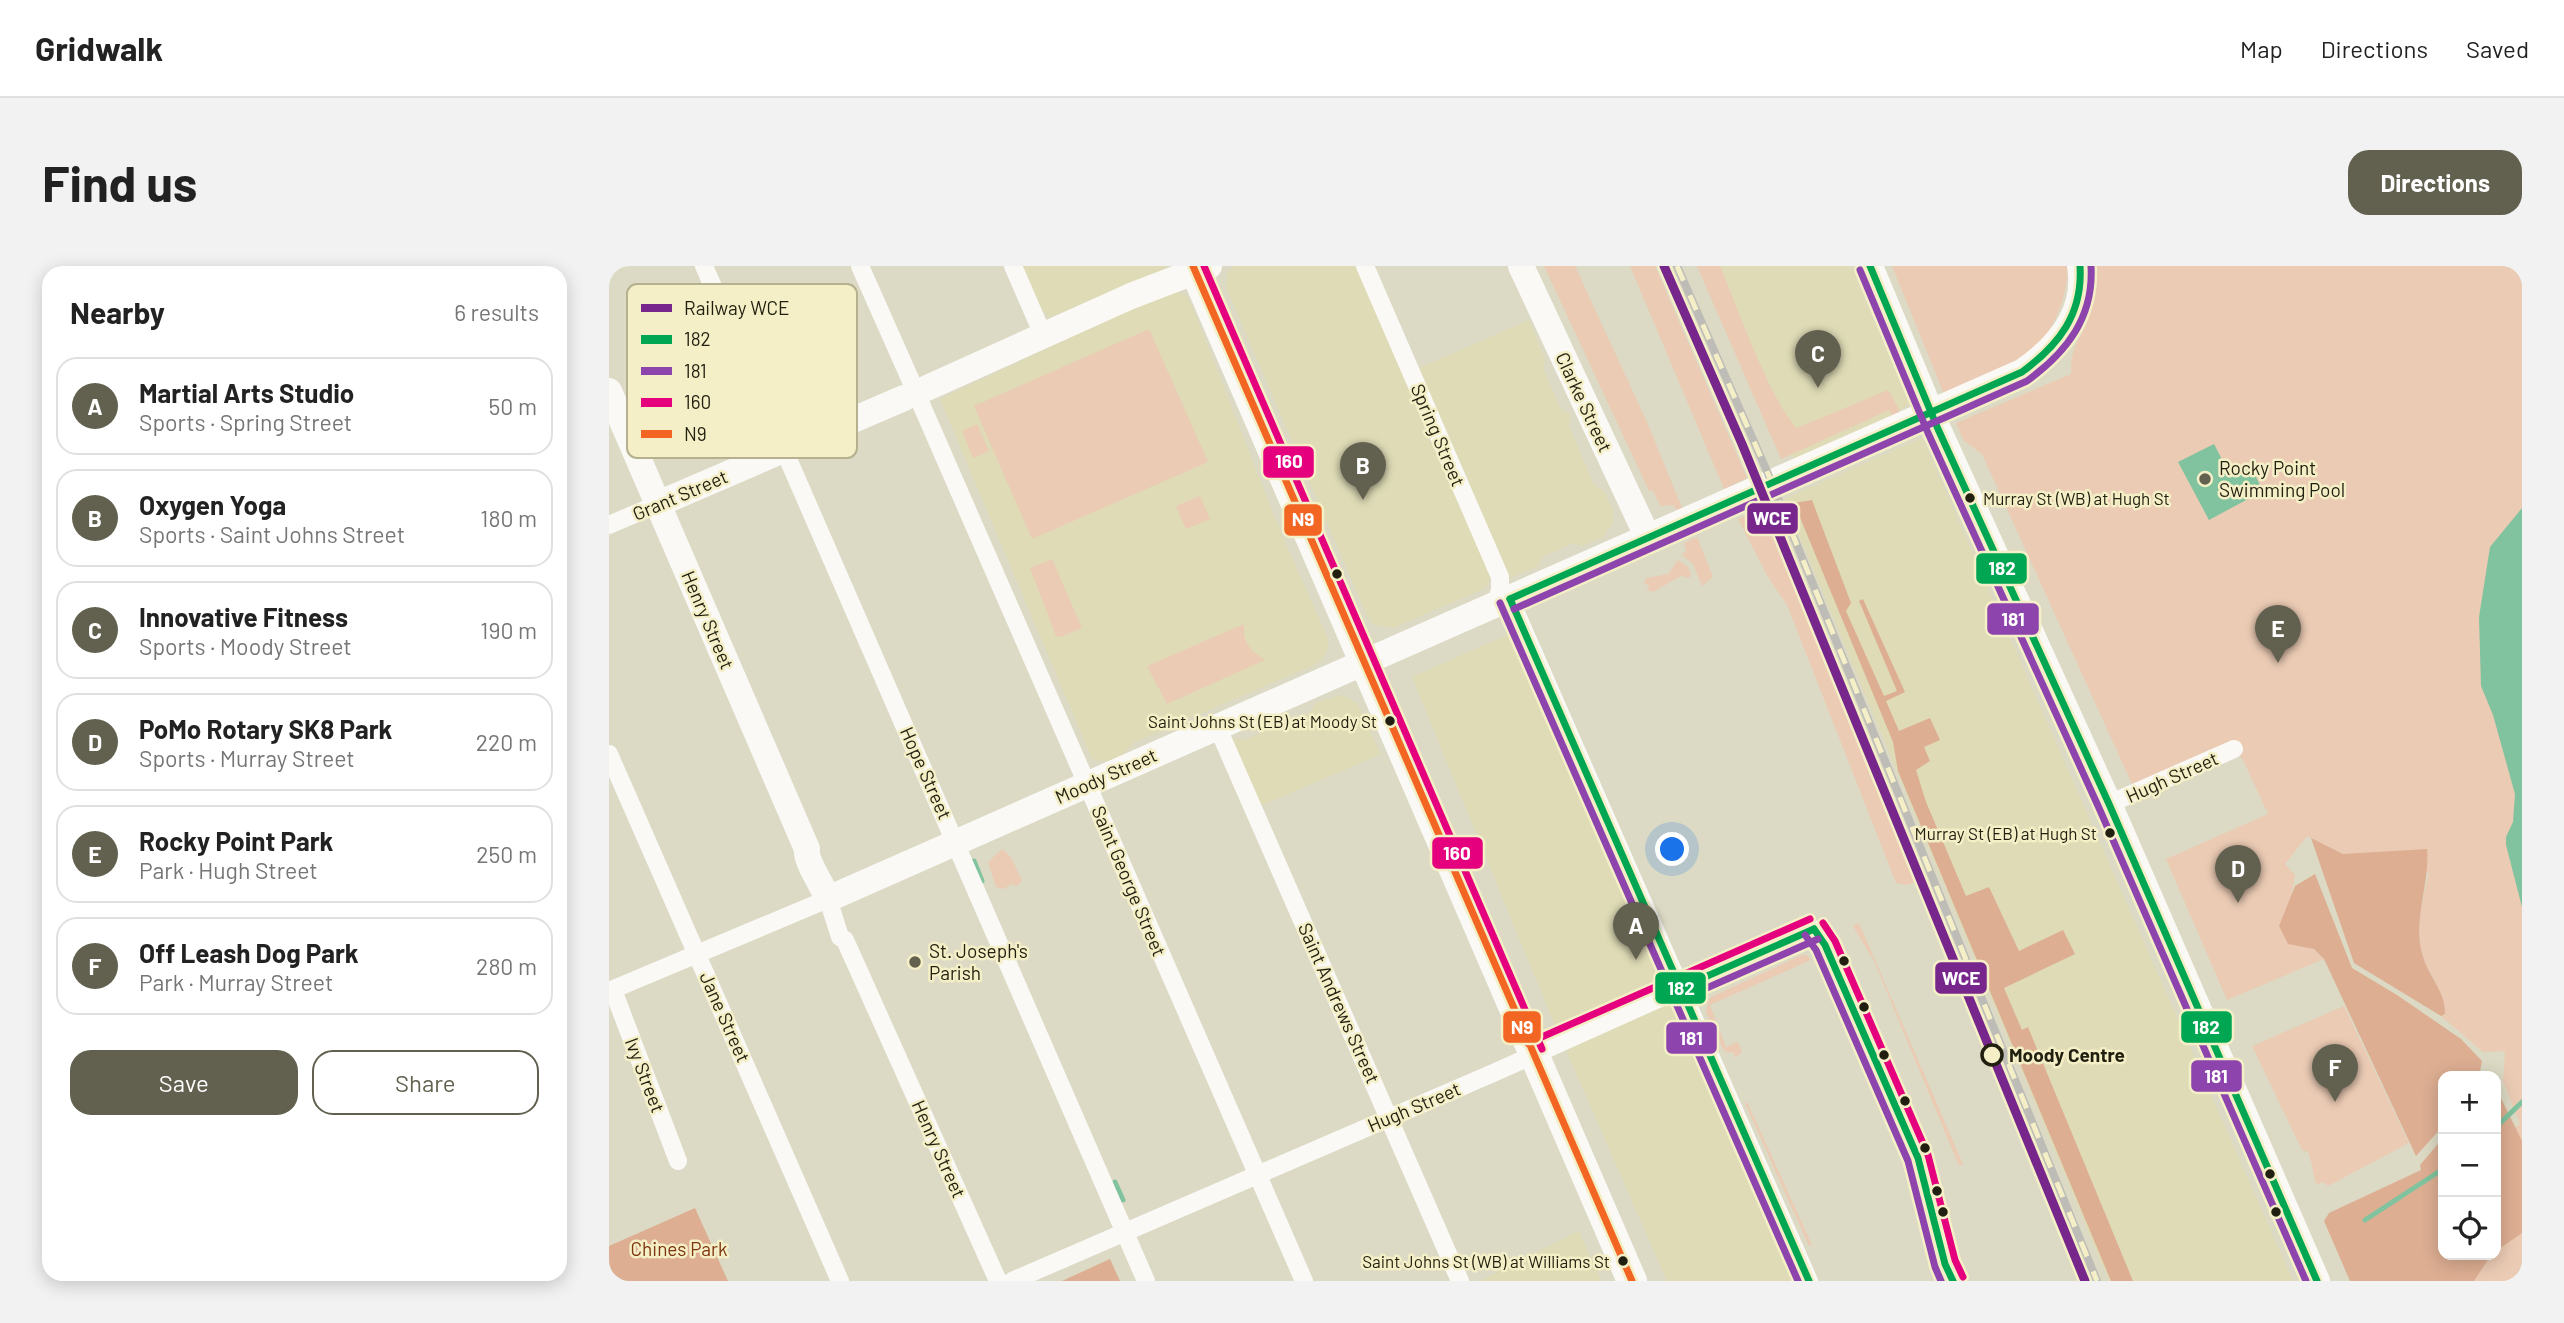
<!DOCTYPE html>
<meta charset="utf-8">
<style>
:root{--surface:#fff;--page:#f2f2f2;--text:#222;--muted:#767676;--line:#e0e0e0;--accent:#62604f}
body{margin:0;font-family:Barlow,sans-serif;background:var(--page);color:var(--text)}
.controls{position:absolute;right:21px;bottom:21px;display:grid;overflow:hidden;border-radius:14px;box-shadow:0 4px 18px #0003}
.controls button{width:63px;height:63px;display:grid;place-items:center;padding:0;border:0;border-bottom:2px solid var(--line);background:var(--surface);color:var(--text);font:35px sans-serif}
.you{position:absolute;left:1064px;top:584px;width:24px;height:24px;margin:-18px;border:5px solid #fff;border-radius:50%;background:#1a73e8;box-shadow:0 0 0 10px #1a73e833}
.badge{display:grid;place-items:center;width:46px;height:46px;border-radius:50%;background:var(--accent);color:#fff;font-size:23px;font-weight:700}
.pin{position:absolute;translate:-50% -58px;filter:drop-shadow(0 2px 4px #0008)}
.pin::after{content:'';position:absolute;top:37px;width:24px;height:21px;background:inherit;clip-path:polygon(0 0,100% 0,50% 100%)}
.list{margin:0;padding:0;list-style:none}
h2{display:flex;justify-content:space-between;align-items:center;height:91px;margin:0;padding:0 28px;font-size:30px}
h2 small{font-size:23px;font-weight:400;color:var(--muted)}
.list li{display:grid;grid-template-columns:46px 1fr auto;gap:21px;align-items:center;box-sizing:border-box;height:98px;margin:0 14px 14px;padding:0 14px;border:2px solid var(--line);border-radius:21px}
.list b{display:block;font-size:26px;white-space:nowrap}
.list p{margin:0;font-size:23px;white-space:nowrap;color:var(--muted)}
.list em{font-size:23px;font-style:normal;color:var(--muted)}
.actions{display:flex;gap:14px;padding:21px 28px}
.actions a{flex:1;padding:16px 0;border:2px solid var(--accent);border-radius:21px;text-align:center;font-size:24px;color:var(--accent)}
.actions .main{background:var(--accent);color:#fff}
.icon{flex:none;width:38px;height:38px;fill:none;stroke:currentColor;stroke-width:2;stroke-linecap:round;stroke-linejoin:round}
.map{position:relative;flex:none;width:1913px;height:1015px;overflow:hidden;border-radius:21px}
header{display:flex;align-items:center;gap:42px;box-sizing:border-box;height:98px;padding:0 35px;background:var(--surface);border-bottom:2px solid var(--line)}
header strong{font-size:33px}
nav{display:flex;gap:38px;margin-inline-start:auto;font-size:24px}
.intro{display:flex;align-items:center;justify-content:space-between;box-sizing:border-box;height:168px;padding:0 42px}
h1{margin:0;font-size:49px}
.button{padding:18px 32px;border-radius:21px;background:var(--accent);color:#fff;font-size:24px;font-weight:700}
main{display:flex;gap:42px;padding:0 42px}
aside{flex:1;background:var(--surface);border-radius:21px;box-shadow:0 4px 18px #0003}
.map>svg:first-child{display:block}
.built{fill:#dedbb6}
.green{fill:#ebcbb4}
.forest{fill:#ddae92}
.water{fill:#80c39e}
.lines{fill:none;stroke-linecap:round;stroke-linejoin:round}
.stream{stroke:#80c39e;stroke-width:5}
.street{stroke:#faf9f6;stroke-width:18}
.secondary{stroke:#faf9f6;stroke-width:26}
.primary{stroke:#faf9f6;stroke-width:30}
.rail-casing{stroke:#bdbcb6;stroke-width:8}
.rail{stroke:#f4efc6;stroke-width:5;stroke-dasharray:16;stroke-linecap:butt}
.bus-1-casing{stroke:#f4efc6;stroke-width:12}
.bus-2-casing{stroke:#f4efc6;stroke-width:12}
.bus-3-casing{stroke:#f4efc6;stroke-width:12}
.bus-4-casing{stroke:#f4efc6;stroke-width:12}
.bus-1{stroke:#00a651;stroke-width:7}
.bus-2{stroke:#8e44ad;stroke-width:7}
.bus-3{stroke:#e5007d;stroke-width:7}
.bus-4{stroke:#f26522;stroke-width:7}
.rail-1-casing{stroke:#f4efc6;stroke-width:14}
.rail-1{stroke:#77278b;stroke-width:9}
.poi-dot{fill:#62604f;stroke:#f4efc6;stroke-width:2.5}
.bus-dot{fill:#211f10;stroke:#f4efc6;stroke-width:2.5}
.stop-dot{fill:#f4efc6;stroke:#211f10;stroke-width:3.5}
.labels{text-anchor:middle;stroke-width:5;stroke-linejoin:round;paint-order:stroke}
.bus-label{font-size:17px;fill:#211f10;stroke:#f4efc6;text-anchor:end}
.street-label{font-size:19px;fill:#211f10;stroke:#f4efc6}
.poi-label{font-size:19px;fill:#211f10;stroke:#f4efc6;text-anchor:start}
.stop-label{font-size:19px;font-weight:bold;fill:#211f10;stroke:#f4efc6;text-anchor:start}
.park-label{font-size:19px;fill:#7f3410;stroke:#f4efc6}
.key{fill:#f4efc6;stroke:#b5b18f;stroke-width:2}
.key-label{font-size:19px;fill:#211f10}
.line-badge{stroke:#f4efc6;stroke-width:2.5}
.badge-label{font-size:19px;text-anchor:middle;font-weight:bold;fill:#fff}
</style>
<header>
<strong>Gridwalk</strong>
<nav><a>Map</a><a>Directions</a><a>Saved</a></nav>
</header>
<div class="intro"><h1>Find us</h1><a class="button">Directions</a></div>
<main>
<aside>
<h2>Nearby<small>6 results</small></h2>
<ul class="list">
<li><span class="badge">A</span><div><b>Martial Arts Studio</b><p>Sports · Spring Street</p></div><em>50 m</em></li>
<li><span class="badge">B</span><div><b>Oxygen Yoga</b><p>Sports · Saint Johns Street</p></div><em>180 m</em></li>
<li><span class="badge">C</span><div><b>Innovative Fitness</b><p>Sports · Moody Street</p></div><em>190 m</em></li>
<li><span class="badge">D</span><div><b>PoMo Rotary SK8 Park</b><p>Sports · Murray Street</p></div><em>220 m</em></li>
<li><span class="badge">E</span><div><b>Rocky Point Park</b><p>Park · Hugh Street</p></div><em>250 m</em></li>
<li><span class="badge">F</span><div><b>Off Leash Dog Park</b><p>Park · Murray Street</p></div><em>280 m</em></li>
</ul>
<div class="actions"><a class="main">Save</a><a>Share</a></div>
</aside>
<div class="map">
<svg width="1913" height="1015" viewBox="0 0 1913 1015">
<rect width="100%" height="100%" fill="#dcdac4"/>
<!-- built -->
<g class="built">
<polygon points="413,0 558,0 554,6 441,51 431,43"/>
<polygon points="624,0 749,0 883,308 877,322 784,362 765,359 758,350 617,21 619,6"/>
<polygon points="1101,0 1242,0 1300,138 1284,150 1185,193"/>
<polygon points="569,26 578,31 583,40 672,267 718,370 719,382 714,393 705,399 524,477 513,490 502,495 489,495 483,493 331,133 554,28"/>
<polygon points="920,54 936,93 935,104 951,142 962,149 960,160 985,219 995,225 1004,245 1004,256 995,270 974,280 964,277 933,291 929,300 901,312 808,103"/>
<polygon points="1313,172 1684,1015 1500,1015 1175,233"/>
<polygon points="900,368 1192,1015 1058,1015 940,745 803,411"/>
<polygon points="732,429 748,437 772,488 651,540 621,472 636,474 701,446 707,437"/>
<polygon points="970,965 992,1015 871,1015"/>
</g>
<!-- green -->
<g class="green">
<polygon points="935,0 966,0 1038,156 1073,242 1067,244 1065,239 1051,240 1044,224 1040,225"/>
<polygon points="1021,0 1046,0 1138,212 1115,223"/>
<path d="M1088,0H1111C1127,38 1162,137 1188,162L1279,124L1291,145L1284,150L1280,144L1172,193Z"/>
<path d="M1283,0H1458L1459,3C1451,87 1404,99 1335,128Z"/>
<path d="M1485,0H1913V1015H1749L1834,989H1887V876L1911,858L1894,815L1896,785L1874,786L1832,750L1836,748C1837,726 1819,709 1813,688C1806,663 1814,632 1820,607L1761,589L1734,588L1698,570L1676,598L1686,609L1680,641L1670,660L1679,677L1705,683L1715,693L1618,734L1557,593L1659,548L1634,494L1625,483L1523,518L1373,188L1355,175L1347,157L1462,108C1462,79 1468,80 1478,56C1485,37 1485,19 1485,0Z"/>
<polygon points="540,63 599,196 423,273 365,140"/>
<polygon points="368,158 380,185 364,192 353,165"/>
<polygon points="591,230 601,253 577,263 567,240"/>
<polygon points="1152,243 1310,614 1299,619 1287,617 1178,339 1159,311 1129,253"/>
<polygon points="1088,271 1104,311 1093,320 1084,298 1072,288 1077,286 1075,277"/>
<polygon points="443,293 473,362 452,371 447,370 421,302"/>
<polygon points="1069,294 1079,301 1082,309 1080,312 1072,310 1044,326 1037,324 1040,322 1039,318 1035,319 1037,312 1059,308"/>
<path d="M635,358C634,378 640,383 656,394L558,438L538,400Z"/>
<polygon points="393,583 402,591 413,615 408,620 402,618 395,623 387,621 379,596"/>
<polygon points="1250,657 1354,898 1350,900 1265,695 1244,660"/>
<polygon points="1193,689 1198,689 1202,694 1101,739 1117,781 1129,776 1133,786 1126,792 1125,787 1115,785 1097,746 1100,732"/>
<path d="M1735,740L1800,877L1719,920L1714,916L1708,919C1703,908 1704,898 1699,886L1693,884L1643,780Z"/>
<polygon points="1138,836 1203,979 1200,980 1136,837"/>
</g>
<!-- forest -->
<g class="forest">
<polygon points="1203,234 1242,337 1237,345 1275,430 1288,425 1250,335 1254,333 1296,426 1277,435 1290,465 1321,452 1331,474 1315,481 1321,495 1307,504 1317,536 1357,630 1380,621 1410,685 1454,664 1466,688 1395,722 1413,764 1419,761 1524,1015 1502,1015 1289,505 1284,476 1185,237"/>
<path d="M1702,572L1734,588L1818,583C1821,618 1804,653 1813,687C1818,709 1837,725 1836,748L1832,750L1745,697Z"/>
<polygon points="1706,608 1743,702 1788,729 1852,773 1873,795 1870,810 1834,810 1834,860 1807,890 1715,693 1705,683 1679,678 1670,660 1686,620"/>
<polygon points="1887,822 1913,875 1913,967 1887,985"/>
<polygon points="1834,872 1834,989 1882,989 1865,1015 1741,1015 1715,955 1720,947 1812,904 1811,899"/>
<polygon points="86,942 119,1015 0,1015 0,980"/>
<polygon points="501,993 511,1015 453,1015"/>
</g>
<!-- water -->
<g class="water">
<polygon points="1605,178 1622,211 1642,201 1654,225 1600,254 1569,196"/>
<polygon points="1913,242 1913,641 1897,579 1897,571 1904,556 1906,528 1884,449 1872,420 1870,351 1881,281"/>
</g>
<g class="lines">
<!-- stream -->
<g class="stream">
<polyline points="365,595 373,615"/>
<polyline points="1887,861 1913,836"/>
<polyline points="506,916 514,934"/>
<polyline points="1756,954 1834,903"/>
</g>
<!-- street -->
<g class="street">
<polyline points="95,0 537,1015"/>
<polyline points="251,0 302,115"/>
<polyline points="404,0 434,69"/>
<polyline points="756,0 891,311 891,324 886,340"/>
<polyline points="312,138 695,1015"/>
<polyline points="0,259 49,238"/>
<polyline points="901,333 1200,1015"/>
<polyline points="608,460 851,1015"/>
<polyline points="0,488 231,1015"/>
<polyline points="1500,538 1625,483"/>
<polyline points="4,724 69,895"/>
<polyline points="0,725 219,633 231,671 236,674 389,1015"/>
<polyline points="403,1015 882,808 1205,663"/>
</g>
<!-- secondary -->
<g class="secondary">
<polyline points="912,0 1039,272"/>
<polyline points="1261,0 1329,163 1500,538 1708,1015"/>
<polyline points="318,122 522,30 600,0"/>
<path d="M0,125L198,583C196,595 213,618 219,633L1413,106C1448,82 1479,47 1471,0"/>
<polyline points="49,238 295,132"/>
</g>
<!-- primary -->
<polyline class="primary" points="584,0 1023,1015"/>
<defs>
<polyline id="rail" points="1068,0 1157,203 1488,1015"/>
</defs>
<!-- rail casing -->
<use href="#rail" class="rail-casing"/>
<!-- rail -->
<use href="#rail" class="rail"/>
<defs>
<g id="bus-1">
<polyline points="1261,0 1329,163 1500,538 1708,1015"/>
<polyline points="901,333 1200,1015"/>
<path d="M901,333L1413,106C1450,79 1474,48 1471,0"/>
<polyline points="1205,663 1216,679 1309,892 1336,998 1344,1015"/>
<polyline points="1071,722 1205,663"/>
</g>
<g id="bus-2">
<polyline points="1251,4 1319,167 1490,542 1697,1015"/>
<polyline points="891,337 1189,1015"/>
<path d="M905,343L1418,115C1458,86 1485,51 1482,0"/>
<polyline points="1196,669 1207,684 1299,895 1326,1001 1332,1015"/>
<polyline points="1075,732 1209,673"/>
</g>
<g id="bus-3">
<polyline points="595,0 933,783"/>
<polyline points="1214,657 1226,675 1319,889 1346,994 1354,1011"/>
<polyline points="919,777 1201,653"/>
</g>
<polyline id="bus-4" points="584,0 1023,1015"/>
</defs>
<!-- bus-1 casing -->
<use href="#bus-1" class="bus-1-casing"/>
<!-- bus-2 casing -->
<use href="#bus-2" class="bus-2-casing"/>
<!-- bus-3 casing -->
<use href="#bus-3" class="bus-3-casing"/>
<!-- bus-4 casing -->
<use href="#bus-4" class="bus-4-casing"/>
<!-- bus-1 -->
<use href="#bus-1" class="bus-1"/>
<!-- bus-2 -->
<use href="#bus-2" class="bus-2"/>
<!-- bus-3 -->
<use href="#bus-3" class="bus-3"/>
<!-- bus-4 -->
<use href="#bus-4" class="bus-4"/>
<defs>
<polyline id="rail-1" points="1055,0 1133,178 1476,1015"/>
</defs>
<!-- rail-1 casing -->
<use href="#rail-1" class="rail-1-casing"/>
<!-- rail-1 -->
<use href="#rail-1" class="rail-1"/>
</g>
<!-- markers -->
<g class="poi-dot">
<circle cx="1596" cy="213" r="7"/>
<circle cx="306" cy="696" r="7"/>
</g>
<g class="bus-dot">
<circle cx="1361" cy="232" r="6"/>
<circle cx="728" cy="308" r="6"/>
<circle cx="781" cy="455" r="6"/>
<circle cx="1501" cy="567" r="6"/>
<circle cx="1235" cy="695" r="6"/>
<circle cx="1255" cy="741" r="6"/>
<circle cx="1275" cy="789" r="6"/>
<circle cx="1296" cy="835" r="6"/>
<circle cx="1316" cy="882" r="6"/>
<circle cx="1661" cy="908" r="6"/>
<circle cx="1328" cy="925" r="6"/>
<circle cx="1334" cy="946" r="6"/>
<circle cx="1667" cy="946" r="6"/>
<circle cx="1014" cy="995" r="6"/>
</g>
<circle class="stop-dot" cx="1383" cy="789" r="10"/>
<g class="labels">
<!-- bus labels -->
<g class="bus-label">
<text x="1374" y="239" text-anchor="start">Murray St (WB) at Hugh St</text>
<text x="768" y="462">Saint Johns St (EB) at Moody St</text>
<text x="1488" y="574">Murray St (EB) at Hugh St</text>
<text x="1001" y="1002">Saint Johns St (WB) at Williams St</text>
</g>
<!-- street labels -->
<g class="street-label">
<text transform="translate(975 136) rotate(65)" y="7">Clarke Street</text>
<text transform="translate(829 169) rotate(67)" y="7">Spring Street</text>
<text transform="translate(71 229) rotate(-23)" y="7">Grant Street</text>
<text transform="translate(99 354) rotate(67)" y="7">Henry Street</text>
<text transform="translate(317 507) rotate(66)" y="7">Hope Street</text>
<text transform="translate(497 510) rotate(-24)" y="7">Moody Street</text>
<text transform="translate(1563 511) rotate(-24)" y="7">Hugh Street</text>
<text transform="translate(520 615) rotate(67)" y="7">Saint George Street</text>
<text transform="translate(730 737) rotate(66)" y="7">Saint Andrews Street</text>
<text transform="translate(116 751) rotate(66)" y="7">Jane Street</text>
<text transform="translate(36 809) rotate(69)" y="7">Ivy Street</text>
<text transform="translate(805 841) rotate(-23)" y="7">Hugh Street</text>
<text transform="translate(330 883) rotate(66)" y="7">Henry Street</text>
</g>
<!-- poi labels -->
<g class="poi-label">
<text x="1610" y="209">Rocky Point<tspan x="1610" dy="22">Swimming Pool</tspan></text>
<text x="320" y="692">St. Joseph's<tspan x="320" dy="22">Parish</tspan></text>
</g>
<!-- stop labels -->
<g class="stop-label">
<text x="1400" y="796">Moody Centre</text>
</g>
<!-- park labels -->
<g class="park-label">
<text x="70" y="990">Chines Park</text>
</g>
</g>
<!-- legend -->
<rect x="18" y="18" width="230" height="174" rx="10" class="key"/>
<rect x="32" y="38" width="31" height="8" fill="#77278b"/>
<rect x="32" y="69" width="31" height="9" fill="#00a651"/>
<rect x="32" y="101" width="31" height="8" fill="#8e44ad"/>
<rect x="32" y="132" width="31" height="9" fill="#e5007d"/>
<rect x="32" y="164" width="31" height="8" fill="#f26522"/>
<g class="key-label">
<text x="75" y="49">Railway WCE</text>
<text x="75" y="80">182</text>
<text x="75" y="112">181</text>
<text x="75" y="143">160</text>
<text x="75" y="175">N9</text>
</g>
<g class="line-badge">
<rect x="653" y="179" width="53" height="34" rx="7" fill="#e5007d"/>
<rect x="1137" y="236" width="53" height="33" rx="7" fill="#77278b"/>
<rect x="674" y="237" width="40" height="34" rx="7" fill="#f26522"/>
<rect x="1366" y="286" width="53" height="33" rx="7" fill="#00a651"/>
<rect x="1377" y="336" width="54" height="34" rx="7" fill="#8e44ad"/>
<rect x="822" y="570" width="53" height="34" rx="7" fill="#e5007d"/>
<rect x="1325" y="695" width="54" height="34" rx="7" fill="#77278b"/>
<rect x="1045" y="705" width="53" height="34" rx="7" fill="#00a651"/>
<rect x="1571" y="744" width="53" height="34" rx="7" fill="#00a651"/>
<rect x="893" y="744" width="40" height="34" rx="7" fill="#f26522"/>
<rect x="1056" y="755" width="53" height="34" rx="7" fill="#8e44ad"/>
<rect x="1581" y="793" width="53" height="34" rx="7" fill="#8e44ad"/>
</g>
<g class="badge-label">
<text x="680" y="202">160</text>
<text x="1163" y="259">WCE</text>
<text x="694" y="260">N9</text>
<text x="1393" y="309">182</text>
<text x="1404" y="360">181</text>
<text x="848" y="594">160</text>
<text x="1352" y="719">WCE</text>
<text x="1072" y="729">182</text>
<text x="1597" y="768">182</text>
<text x="913" y="768">N9</text>
<text x="1082" y="779">181</text>
<text x="1607" y="817">181</text>
</g>
</svg>
<div class="controls">
<button>+</button>
<button>−</button>
<button><svg class="icon" aria-label="locate" viewBox="0 0 24 24"><circle cx="12" cy="12" r="6"/><path d="M12 2v4M12 18v4M2 12h4M18 12h4"/></svg></button>
</div>
<div class="you"></div>
<div class="pin badge" style="left:1027px;top:694px">A</div>
<div class="pin badge" style="left:754px;top:234px">B</div>
<div class="pin badge" style="left:1209px;top:122px">C</div>
<div class="pin badge" style="left:1629px;top:637px">D</div>
<div class="pin badge" style="left:1669px;top:397px">E</div>
<div class="pin badge" style="left:1726px;top:836px">F</div>
</div>
</main>
